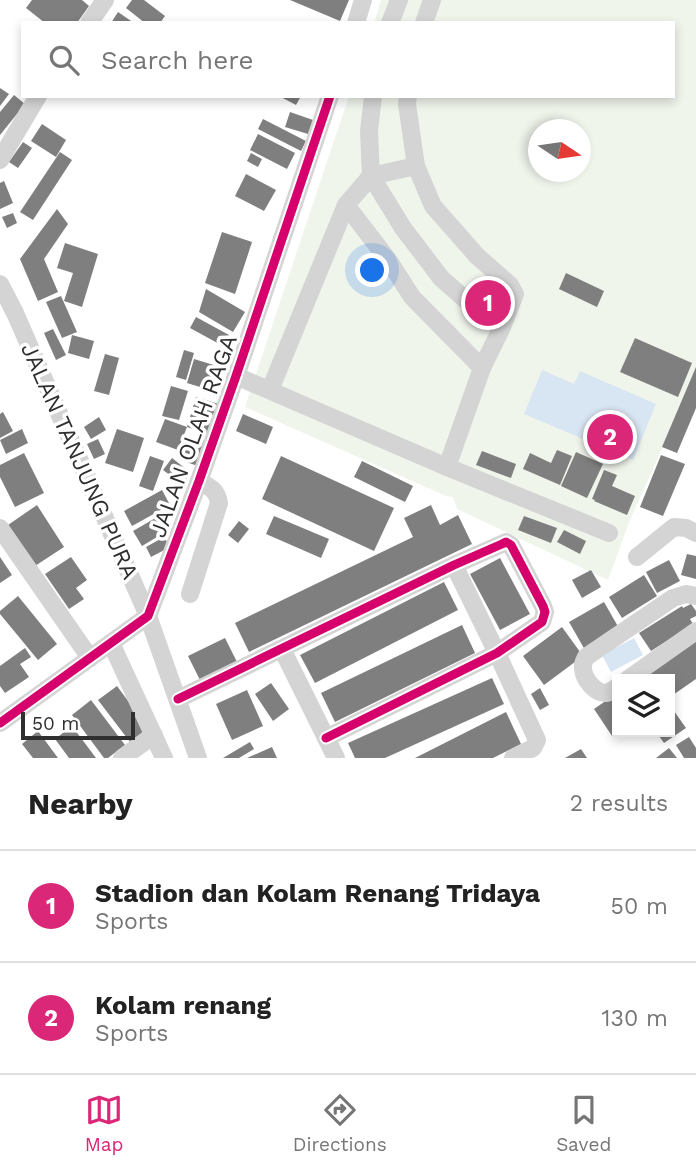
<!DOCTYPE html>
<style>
:root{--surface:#fff;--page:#f2f2f2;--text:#222;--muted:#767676;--line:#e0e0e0;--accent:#db2777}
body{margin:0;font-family:"Work Sans",sans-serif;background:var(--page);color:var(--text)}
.controls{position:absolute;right:21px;bottom:21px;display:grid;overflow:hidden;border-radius:0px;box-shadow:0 4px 10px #0003}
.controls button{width:63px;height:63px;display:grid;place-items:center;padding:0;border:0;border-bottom:2px solid var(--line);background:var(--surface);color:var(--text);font:35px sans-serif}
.compass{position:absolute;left:528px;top:119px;width:63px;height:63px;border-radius:50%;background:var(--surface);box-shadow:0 4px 10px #0003;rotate:103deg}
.scale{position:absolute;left:21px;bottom:18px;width:114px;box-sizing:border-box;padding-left:7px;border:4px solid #2f2f2f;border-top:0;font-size:19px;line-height:24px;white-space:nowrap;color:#2f2f2f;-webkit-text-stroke:5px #fff;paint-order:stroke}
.you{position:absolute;left:373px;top:271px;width:24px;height:24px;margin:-18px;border:5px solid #fff;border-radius:50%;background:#1a73e8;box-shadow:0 0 0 10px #1a73e833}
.badge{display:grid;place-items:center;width:46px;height:46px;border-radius:50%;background:var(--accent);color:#fff;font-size:23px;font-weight:700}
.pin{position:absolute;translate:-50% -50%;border:4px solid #fff;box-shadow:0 2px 7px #0006}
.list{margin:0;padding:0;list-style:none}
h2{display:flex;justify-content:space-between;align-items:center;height:91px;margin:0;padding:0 28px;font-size:30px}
h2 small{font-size:23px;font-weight:400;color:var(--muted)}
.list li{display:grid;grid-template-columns:46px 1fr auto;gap:21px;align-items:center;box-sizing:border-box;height:112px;padding:0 28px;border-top:2px solid var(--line)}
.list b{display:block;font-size:26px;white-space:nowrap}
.list p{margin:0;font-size:23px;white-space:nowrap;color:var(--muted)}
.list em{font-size:23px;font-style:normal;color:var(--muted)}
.icon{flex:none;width:38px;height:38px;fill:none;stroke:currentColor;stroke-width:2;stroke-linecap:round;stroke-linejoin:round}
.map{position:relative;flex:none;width:696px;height:758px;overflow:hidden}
.search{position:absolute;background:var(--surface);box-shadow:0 4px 10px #0003;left:21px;right:21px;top:21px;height:77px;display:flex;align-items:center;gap:18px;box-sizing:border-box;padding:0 24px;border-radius:0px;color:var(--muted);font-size:26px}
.sheet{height:315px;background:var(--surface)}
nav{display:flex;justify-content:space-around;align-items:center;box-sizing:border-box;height:98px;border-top:2px solid var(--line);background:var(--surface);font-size:19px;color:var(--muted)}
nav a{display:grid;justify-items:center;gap:4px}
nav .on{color:var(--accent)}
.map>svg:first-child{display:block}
.green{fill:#f0f5ec;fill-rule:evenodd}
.water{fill:#d8e5f2}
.building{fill:#7f7f7f}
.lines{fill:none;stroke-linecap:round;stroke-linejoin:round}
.minor{stroke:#d4d4d4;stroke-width:18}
.cycleway-casing{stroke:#fff;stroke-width:13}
.cycleway{stroke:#d6006c;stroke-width:9}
.labels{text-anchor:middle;stroke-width:7;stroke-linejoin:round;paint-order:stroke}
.street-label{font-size:23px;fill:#2f2f2f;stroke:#fff}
</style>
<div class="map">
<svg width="696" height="758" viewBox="0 0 696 758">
<rect width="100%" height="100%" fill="#fff"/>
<!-- green -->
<path class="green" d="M381,0H696V373L630,520L608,580L457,509L453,497L446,496L245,407L349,96H673V23H374ZM538,130H580V172H538Z"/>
<!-- water -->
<g class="water">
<polygon points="542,370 574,384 580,371 656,404 633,460 524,414"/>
<polygon points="634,638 643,655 611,672 602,655"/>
</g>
<!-- building -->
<g class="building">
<polygon points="32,0 82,0 89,6 77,23 45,23 26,8"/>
<polygon points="132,0 144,0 165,16 160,23 145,23 126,8"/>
<polygon points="290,0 349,0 340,21"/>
<polygon points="118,12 134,23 111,23"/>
<polygon points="0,88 9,94 0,106"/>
<polygon points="14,95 25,104 0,135 0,112"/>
<polygon points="279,96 301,96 296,105"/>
<polygon points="290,112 313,120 308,134 285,127"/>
<polygon points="263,119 306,141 301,151 258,129"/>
<polygon points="42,124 66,140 56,157 31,141"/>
<polygon points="258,134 295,153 287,169 250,150"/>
<polygon points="23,142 32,148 18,168 9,162"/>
<polygon points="60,152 72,160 33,220 20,212"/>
<polygon points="251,153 262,159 258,167 247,161"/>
<polygon points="246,174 276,190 264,211 235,196"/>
<polygon points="4,181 13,203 0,209 0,183"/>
<polygon points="57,209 68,224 44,259 58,292 38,301 20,259"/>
<polygon points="13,213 17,223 7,228 2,217"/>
<polygon points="222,232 252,242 235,294 205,283"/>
<polygon points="65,243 98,254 82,307 64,301 73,273 57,268"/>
<polygon points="566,273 604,291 597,307 559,289"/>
<polygon points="206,289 245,312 233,332 199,312"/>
<polygon points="61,296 77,332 62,338 46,302"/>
<polygon points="196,317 229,335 223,346 190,328"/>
<polygon points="53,329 66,355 56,360 44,333"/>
<polygon points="72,335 94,341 89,359 68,353"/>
<polygon points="635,338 692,363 678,397 620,372"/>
<polygon points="184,350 194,353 186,380 176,377"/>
<polygon points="105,354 119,358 109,395 94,391"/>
<polygon points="194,359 217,366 210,390 187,383"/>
<polygon points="696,367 696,408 677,453 662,447"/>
<polygon points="171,386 188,391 179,420 162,416"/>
<polygon points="196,397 219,404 209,434 187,427 178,450 156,442 165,419 187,427"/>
<polygon points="3,412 13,431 0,438 0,414"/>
<polygon points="243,414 273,427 266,444 236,431"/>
<polygon points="99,417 106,430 91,439 84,427"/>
<polygon points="22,429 28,443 6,454 0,440"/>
<polygon points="117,429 144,438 133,472 105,463"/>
<polygon points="187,436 206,441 198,466 180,460"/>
<polygon points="98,439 105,454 94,459 87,444"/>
<polygon points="557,450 572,456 560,485 523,469 530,453 551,463"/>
<polygon points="482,451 516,464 511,478 476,465"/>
<polygon points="576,452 603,464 587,498 561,486"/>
<polygon points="24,453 44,493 15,507 0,477 0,465"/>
<polygon points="661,455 685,464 663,516 640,507"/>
<polygon points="150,456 164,461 153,491 139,486"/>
<polygon points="281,456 394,508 374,551 262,499"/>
<polygon points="172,458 191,473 182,484 163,470"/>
<polygon points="362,461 413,486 405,502 354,477"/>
<polygon points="604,470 617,475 612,486 635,496 627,515 594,501 595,500 592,499"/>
<polygon points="162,490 170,505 132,526 124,511"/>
<polygon points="37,505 64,547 35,566 8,525"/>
<polygon points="431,505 440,525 458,515 472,544 249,652 235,623 413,537 404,518"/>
<polygon points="159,516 167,531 142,546 133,531"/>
<polygon points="274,516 329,539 321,558 266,534"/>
<polygon points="524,516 557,528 551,543 518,530"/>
<polygon points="239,521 249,529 238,543 228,535"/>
<polygon points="564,530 586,541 580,554 557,542"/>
<polygon points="164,537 170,547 151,557 146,547"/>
<polygon points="687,554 696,556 696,579 681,575"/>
<polygon points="0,557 12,575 0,583"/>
<polygon points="71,557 87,580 76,588 84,599 69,609 45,574"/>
<polygon points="500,558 530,614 500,630 470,574"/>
<polygon points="669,560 680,581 657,593 646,572"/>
<polygon points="591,570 601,587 582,598 572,580"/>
<polygon points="644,575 657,596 622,618 609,597"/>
<polygon points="444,582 458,610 315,683 300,655"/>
<polygon points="18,596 57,644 38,660 0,614 0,611"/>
<polygon points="604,602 620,630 585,650 569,622"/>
<polygon points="691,604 696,611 696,616 690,619 693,624 651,651 639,633 682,606 683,608"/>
<polygon points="462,625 475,653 335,722 321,693"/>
<polygon points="562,627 583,656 544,685 523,656"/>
<polygon points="225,638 238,664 201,682 188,656"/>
<polygon points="696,640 696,679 670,697 670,679 638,679"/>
<polygon points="25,648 31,657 20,664 29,677 5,693 0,686 0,666"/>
<polygon points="492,678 504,704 385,758 355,758 348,743"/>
<polygon points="271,683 289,709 273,721 255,694"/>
<polygon points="117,686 148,728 130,742 98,700"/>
<polygon points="540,688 549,705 540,710 531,694"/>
<polygon points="247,690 263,726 232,740 216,704"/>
<polygon points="617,693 617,732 612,736 594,709"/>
<polygon points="91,700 125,745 108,758 104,758 72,715"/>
<polygon points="674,711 686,728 664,743 656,732 670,732 670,714"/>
<polygon points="506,712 521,744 493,758 415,758"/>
<polygon points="72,726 96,758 69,758 55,739"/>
<polygon points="38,731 58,758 33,758 22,744"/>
<polygon points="689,737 696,748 696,758 684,758 676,745"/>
<polygon points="250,742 254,749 239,758 223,758"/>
<polygon points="272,747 277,758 247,758"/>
<polygon points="669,748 677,758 656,758"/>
<polygon points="581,749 587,758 565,758"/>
</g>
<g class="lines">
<!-- minor -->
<g class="minor">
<polyline points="89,23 105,0"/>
<polyline points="356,23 363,0"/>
<polyline points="390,23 399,0"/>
<polyline points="424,23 432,0"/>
<polyline points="373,96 369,131 371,176 403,228 441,278 484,316 502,327 482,368 447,467"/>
<polyline points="408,96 407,104 416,166 433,206 477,256 510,285 515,294 502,327"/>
<polyline points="0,160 38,96"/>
<polyline points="416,166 371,176 346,205 389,261 412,297 482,368"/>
<polyline points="0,284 15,313 148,616 198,758"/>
<polyline points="236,376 447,467 609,533"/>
<polyline points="270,390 346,205"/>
<polyline points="0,528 90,658"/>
<polyline points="637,557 674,527 686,528 696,533"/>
<polyline points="454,565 497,653 537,740 533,748 513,758"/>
<path d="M190,594L219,503C217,490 210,487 199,481"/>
<polyline points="111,643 164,758"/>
<polyline points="282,649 336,758"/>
<polyline points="628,679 696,631"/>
<path d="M617,687C614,689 610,692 607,693C595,694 584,679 583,669C582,664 584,661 586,657L673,598L686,594L696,596"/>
<polyline points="178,699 454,565 502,544 506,542 511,545 543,606 545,612 542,622 497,653 326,738"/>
<polyline points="0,723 148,616 199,481 236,376 330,96"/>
<polyline points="122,758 154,735"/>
</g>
<defs>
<g id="cycleway">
<polyline points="178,699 454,565 502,544 506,542 511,545 543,606 545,612 542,622 497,653 326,738"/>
<polyline points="0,723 148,616 199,481 236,376 330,96"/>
</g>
</defs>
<!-- cycleway casing -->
<use href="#cycleway" class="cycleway-casing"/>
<!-- cycleway -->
<use href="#cycleway" class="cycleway"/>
</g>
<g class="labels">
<!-- street labels -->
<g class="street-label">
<text transform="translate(193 436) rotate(-70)" y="8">JALAN OLAH RAGA</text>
<text transform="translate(80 461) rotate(66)" y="8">JALAN TANJUNG PURA</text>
</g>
</g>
</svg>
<div class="controls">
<button><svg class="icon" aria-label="layers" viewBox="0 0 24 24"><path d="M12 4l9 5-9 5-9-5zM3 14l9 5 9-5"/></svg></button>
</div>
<svg class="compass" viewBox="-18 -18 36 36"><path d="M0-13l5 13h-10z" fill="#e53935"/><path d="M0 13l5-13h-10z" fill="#767676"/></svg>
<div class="scale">50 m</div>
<div class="you"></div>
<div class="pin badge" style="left:488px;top:303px">1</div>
<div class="pin badge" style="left:610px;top:437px">2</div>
<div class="search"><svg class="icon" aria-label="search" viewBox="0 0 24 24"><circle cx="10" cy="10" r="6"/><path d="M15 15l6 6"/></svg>Search here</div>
</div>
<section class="sheet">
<h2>Nearby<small>2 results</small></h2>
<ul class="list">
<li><span class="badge">1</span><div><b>Stadion dan Kolam Renang Tridaya</b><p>Sports</p></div><em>50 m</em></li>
<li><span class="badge">2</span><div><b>Kolam renang</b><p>Sports</p></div><em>130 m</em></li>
</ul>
</section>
<nav>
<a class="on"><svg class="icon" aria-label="map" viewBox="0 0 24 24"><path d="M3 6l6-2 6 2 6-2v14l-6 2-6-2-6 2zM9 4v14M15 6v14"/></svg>Map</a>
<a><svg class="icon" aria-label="directions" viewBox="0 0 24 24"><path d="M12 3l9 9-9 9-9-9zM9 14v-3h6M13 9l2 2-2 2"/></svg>Directions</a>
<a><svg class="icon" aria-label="saved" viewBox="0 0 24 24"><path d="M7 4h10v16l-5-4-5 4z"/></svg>Saved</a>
</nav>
